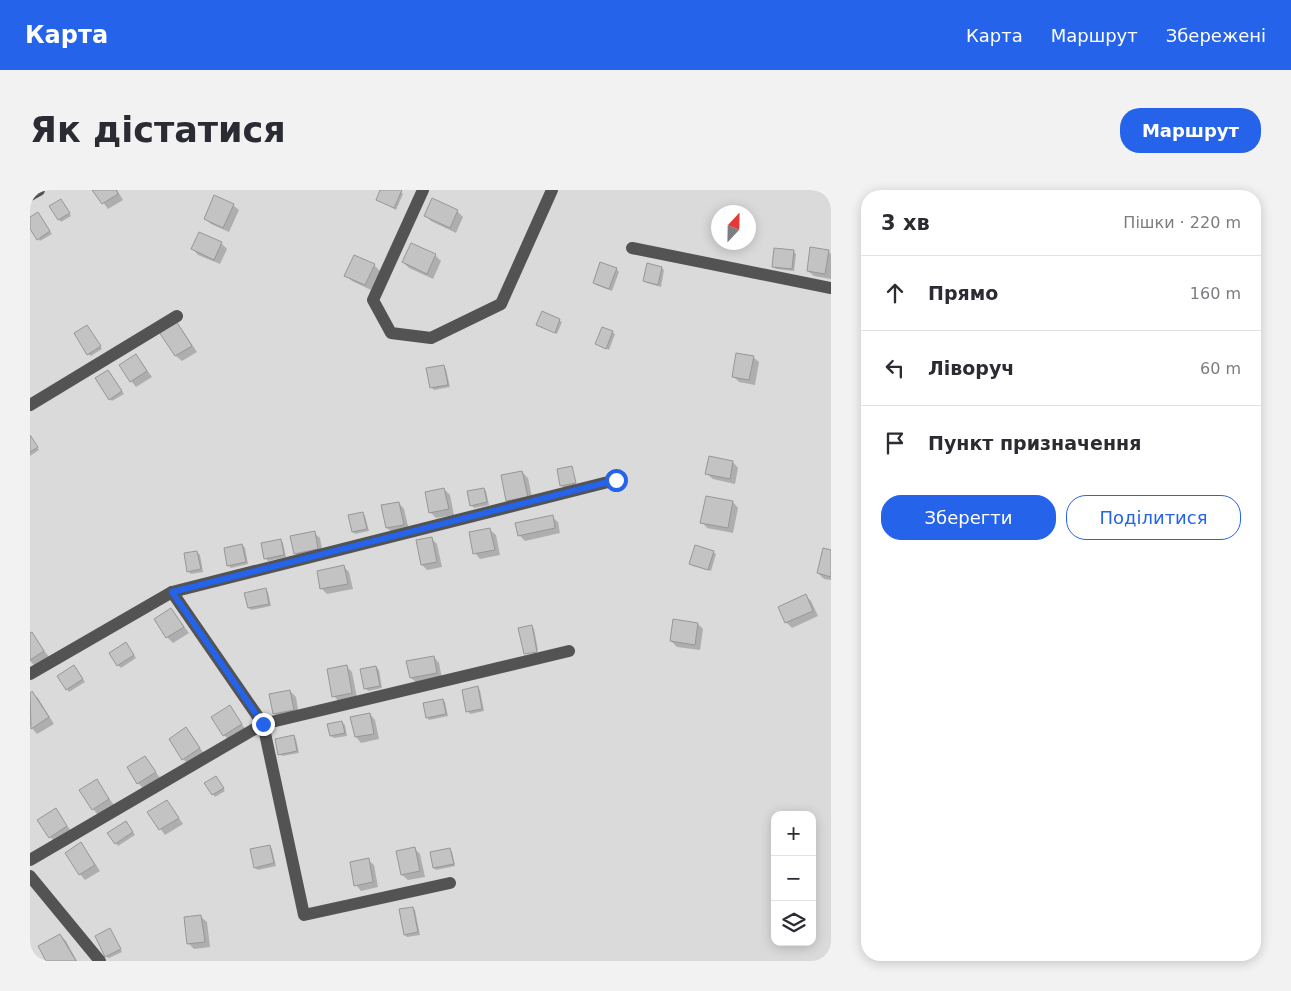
<!DOCTYPE html>
<html lang="uk">
<meta charset="utf-8">
<style>
:root{--surface:#fff;--page:#f2f2f3;--text:#2b2b33;--muted:#7c7c81;--line:#e1e1e2;--accent:#2563eb}
body{margin:0;font-family:"DejaVu Sans",sans-serif;background:var(--page);color:var(--text)}
.controls{position:absolute;right:15px;bottom:15px;display:grid;overflow:hidden;border-radius:10px;box-shadow:0 2px 12px #0003}
.controls button{width:45px;height:45px;display:grid;place-items:center;padding:0;border:0;border-bottom:1px solid var(--line);background:var(--surface);color:var(--text);font:25px sans-serif}
.compass{position:absolute;left:681px;top:15px;width:45px;height:45px;border-radius:50%;background:var(--surface);box-shadow:0 2px 12px #0003;rotate:22deg}
.stop{position:absolute;width:15px;height:15px;margin:-11px;border:4px solid #2563eb;border-radius:50%;background:#fff}
.stop.end{background:#2563eb;border-color:#fff;box-shadow:0 1px 5px #0008}
.list{margin:0;padding:0;list-style:none}
h2{display:flex;justify-content:space-between;align-items:center;height:65px;margin:0;padding:0 20px;font-size:21px}
h2 small{font-size:16px;font-weight:400;color:var(--muted)}
.list li{display:grid;grid-template-columns:32px 1fr auto;gap:15px;align-items:center;box-sizing:border-box;height:75px;padding:0 20px;border-top:1px solid var(--line)}
.list b{display:block;font-size:19px;white-space:nowrap}
.list em{font-size:16px;font-style:normal;color:var(--muted)}
.actions{display:flex;gap:10px;padding:15px 20px}
.actions a{flex:1;padding:11px 0;border:1px solid var(--accent);border-radius:20px;text-align:center;font-size:18px;color:var(--accent)}
.actions .main{background:var(--accent);color:#fff}
.icon{flex:none;width:28px;height:28px;fill:none;stroke:currentColor;stroke-width:2;stroke-linecap:round;stroke-linejoin:round}
.map{position:relative;flex:none;width:801px;height:771px;overflow:hidden;border-radius:20px}
header{display:flex;align-items:center;gap:30px;box-sizing:border-box;height:70px;padding:0 25px;background:var(--accent);color:#fff}
header strong{font-size:24px}
nav{display:flex;gap:28px;margin-inline-start:auto;font-size:18px}
.intro{display:flex;align-items:center;justify-content:space-between;box-sizing:border-box;height:120px;padding:0 30px}
h1{margin:0;font-size:35px}
.button{padding:12px 22px;border-radius:20px;background:var(--accent);color:#fff;font-size:18px;font-weight:700}
main{display:flex;gap:30px;padding:0 30px}
aside{flex:1;background:var(--surface);border-radius:20px;box-shadow:0 2px 12px #0003}
.map>svg:first-child{display:block}
.green{fill:#dadada;fill-rule:evenodd}
.shadow{fill:#0003}
.building{fill:#c3c3c3;stroke:#979797}
.lines{fill:none;stroke-linecap:round;stroke-linejoin:round}
.minor{stroke:#535353;stroke-width:12}
.route{stroke:#2563eb;stroke-width:6}
</style>
<header>
<strong>Карта</strong>
<nav><a>Карта</a><a>Маршрут</a><a>Збережені</a></nav>
</header>
<div class="intro"><h1>Як дістатися</h1><a class="button">Маршрут</a></div>
<main>
<div class="map">
<svg width="801" height="771" viewBox="0 0 801 771">
<rect width="100%" height="100%" fill="#fff"/>
<!-- green -->
<path class="green" d="M0,0H801V771H0ZM688,22H718V52H688ZM745,625H782V752H745Z"/>
<!-- shadow -->
<g class="shadow">
<polygon points="64,0 87,0 93,10 78,19"/>
<polygon points="352,0 369,0 373,4 366,20 347,9"/>
<polygon points="33,13 41,26 31,32 29,29"/>
<polygon points="203,15 209,20 199,42 181,34 175,29"/>
<polygon points="427,21 433,27 426,43 401,31 395,25"/>
<polygon points="8,23 22,44 10,51 0,37 0,28"/>
<polygon points="191,53 197,59 190,74 168,65 163,59"/>
<polygon points="763,61 766,64 764,81 746,79 744,77"/>
<polygon points="798,61 801,64 801,89 784,86 778,81"/>
<polygon points="405,65 411,71 403,89 379,78 373,72"/>
<polygon points="344,75 350,81 341,100 322,91 316,85"/>
<polygon points="618,75 632,78 634,80 631,97 617,93 614,91"/>
<polygon points="586,79 589,82 582,101 566,95 564,93"/>
<polygon points="512,123 532,132 527,144 507,135"/>
<polygon points="146,133 151,138 167,162 152,171 146,166 131,142"/>
<polygon points="59,139 72,159 61,166 58,164"/>
<polygon points="582,142 585,144 579,160 567,154"/>
<polygon points="106,165 122,187 106,197 101,191"/>
<polygon points="723,167 729,172 725,195 709,192 703,186"/>
<polygon points="413,176 416,179 420,197 404,200 401,197"/>
<polygon points="81,184 94,204 82,211 80,209"/>
<polygon points="0,246 9,260 0,266"/>
<polygon points="703,272 708,278 705,294 683,289 677,284"/>
<polygon points="542,277 545,296 534,298 531,295"/>
<polygon points="492,282 498,288 503,312 483,316 478,311 473,286"/>
<polygon points="414,299 420,305 424,325 406,328 400,322"/>
<polygon points="454,299 456,301 459,315 444,318 441,315"/>
<polygon points="703,312 708,318 703,343 677,338 672,332"/>
<polygon points="369,313 374,319 379,340 363,343 357,338"/>
<polygon points="333,323 335,326 339,341 325,344 323,342"/>
<polygon points="522,327 528,332 530,343 495,351 489,345"/>
<polygon points="460,340 466,345 470,365 450,369 445,363"/>
<polygon points="284,343 290,348 293,364 270,369 265,363"/>
<polygon points="401,348 407,354 412,377 397,380 392,375"/>
<polygon points="251,350 253,353 256,367 238,371 235,368"/>
<polygon points="212,355 215,358 218,374 201,378 199,376"/>
<polygon points="801,361 801,390 794,389 788,383"/>
<polygon points="167,362 170,365 173,382 161,384 159,382 155,364"/>
<polygon points="683,362 686,364 681,381 663,376 661,374"/>
<polygon points="314,377 319,382 323,399 297,404 292,399"/>
<polygon points="236,400 238,402 241,416 221,420 219,418"/>
<polygon points="776,406 781,411 788,426 762,438 756,432"/>
<polygon points="141,419 159,443 143,453 137,447"/>
<polygon points="668,434 673,439 670,460 647,457 641,451"/>
<polygon points="502,437 504,439 508,460 495,464 490,439"/>
<polygon points="2,444 19,467 5,476 0,471 0,445"/>
<polygon points="98,456 106,468 91,478 88,475"/>
<polygon points="404,467 409,473 412,488 387,493 381,488"/>
<polygon points="316,476 322,482 327,508 309,512 304,506"/>
<polygon points="346,477 349,480 352,498 338,501 335,498"/>
<polygon points="46,479 55,492 39,502 37,499"/>
<polygon points="447,498 450,500 454,521 440,524 438,521"/>
<polygon points="260,501 266,507 269,525 250,529 244,523"/>
<polygon points="2,503 8,508 24,534 7,544 0,536 0,504"/>
<polygon points="413,510 415,512 418,526 399,530 397,527"/>
<polygon points="200,517 216,540 199,550 194,545"/>
<polygon points="340,524 345,530 349,549 331,553 326,547"/>
<polygon points="312,532 315,535 317,546 304,548 301,546"/>
<polygon points="156,539 161,544 174,564 159,575 153,569"/>
<polygon points="264,546 266,549 269,563 252,566 249,564"/>
<polygon points="115,567 130,588 114,599 108,593"/>
<polygon points="188,590 195,601 185,607 176,594"/>
<polygon points="66,591 84,615 68,625 63,619"/>
<polygon points="137,611 153,634 135,645 119,623"/>
<polygon points="25,620 42,642 25,653 9,631"/>
<polygon points="98,635 105,645 88,656 86,653"/>
<polygon points="50,654 56,660 70,681 55,690 50,684"/>
<polygon points="239,656 242,659 246,676 228,680 225,678"/>
<polygon points="385,659 390,664 395,687 378,690 372,685"/>
<polygon points="420,659 422,662 425,676 406,680 404,678"/>
<polygon points="338,670 344,675 348,697 331,701 326,695"/>
<polygon points="383,718 385,720 390,745 377,747 375,745"/>
<polygon points="171,727 177,732 180,757 164,759 158,753"/>
<polygon points="80,740 92,762 79,768 76,766"/>
<polygon points="30,745 36,751 47,771 17,771"/>
</g>
<!-- building -->
<g class="building">
<polygon points="62,0 86,0 88,4 72,14"/>
<polygon points="350,0 372,0 364,18 346,10"/>
<polygon points="184,5 204,14 193,38 174,29"/>
<polygon points="402,8 428,20 420,38 394,26"/>
<polygon points="31,9 40,23 28,30 19,16"/>
<polygon points="8,22 20,41 7,50 0,39 0,27"/>
<polygon points="169,42 192,52 184,70 161,59"/>
<polygon points="381,53 406,64 397,84 372,72"/>
<polygon points="780,57 799,60 795,84 777,81"/>
<polygon points="744,58 764,60 762,79 742,77"/>
<polygon points="324,65 345,74 335,95 314,86"/>
<polygon points="570,72 587,78 579,99 563,93"/>
<polygon points="617,73 632,77 628,95 613,91"/>
<polygon points="512,121 530,129 525,143 506,135"/>
<polygon points="146,131 162,156 145,166 129,142"/>
<polygon points="57,135 71,156 57,165 44,143"/>
<polygon points="572,137 583,141 576,159 565,154"/>
<polygon points="706,163 724,166 719,190 702,187"/>
<polygon points="106,164 117,181 100,192 89,175"/>
<polygon points="414,175 418,195 400,198 396,178"/>
<polygon points="78,180 92,201 79,210 65,188"/>
<polygon points="0,245 8,257 0,262"/>
<polygon points="679,266 703,271 700,289 675,284"/>
<polygon points="542,276 546,293 530,296 527,279"/>
<polygon points="492,281 498,307 476,311 471,285"/>
<polygon points="414,298 419,319 399,323 395,302"/>
<polygon points="454,298 457,312 440,316 437,301"/>
<polygon points="676,306 703,311 698,338 670,333"/>
<polygon points="369,312 374,335 356,338 351,315"/>
<polygon points="333,322 337,339 322,342 318,325"/>
<polygon points="523,325 525,338 488,346 485,333"/>
<polygon points="460,338 465,360 443,364 439,342"/>
<polygon points="285,341 288,359 264,364 260,346"/>
<polygon points="402,347 407,372 391,375 386,350"/>
<polygon points="251,349 254,365 234,369 231,353"/>
<polygon points="212,354 216,372 197,376 194,358"/>
<polygon points="665,355 684,361 678,380 659,374"/>
<polygon points="793,358 801,360 801,387 787,383"/>
<polygon points="167,361 171,379 157,382 154,363"/>
<polygon points="314,375 318,394 290,399 287,381"/>
<polygon points="236,398 239,414 218,418 214,403"/>
<polygon points="776,404 783,421 755,433 748,417"/>
<polygon points="141,418 154,437 136,448 124,429"/>
<polygon points="643,429 668,433 665,455 640,451"/>
<polygon points="502,435 507,462 494,464 488,438"/>
<polygon points="2,442 14,461 0,470 0,443"/>
<polygon points="96,452 104,465 87,476 79,463"/>
<polygon points="404,466 407,483 380,488 376,471"/>
<polygon points="44,475 53,489 36,500 27,486"/>
<polygon points="317,475 322,503 302,507 297,479"/>
<polygon points="346,476 350,496 334,499 330,479"/>
<polygon points="448,496 452,519 436,522 432,500"/>
<polygon points="260,500 264,520 243,524 239,504"/>
<polygon points="2,501 19,527 1,539 0,503"/>
<polygon points="413,509 416,524 396,528 393,513"/>
<polygon points="200,515 212,534 193,546 181,527"/>
<polygon points="340,523 344,544 325,547 320,527"/>
<polygon points="312,531 315,543 300,546 297,534"/>
<polygon points="156,537 170,558 152,570 139,549"/>
<polygon points="264,545 267,561 248,565 245,549"/>
<polygon points="115,566 126,582 107,594 97,577"/>
<polygon points="186,586 194,598 182,605 174,593"/>
<polygon points="67,589 79,609 62,620 49,600"/>
<polygon points="137,610 149,628 129,640 117,622"/>
<polygon points="26,618 37,636 19,648 7,630"/>
<polygon points="96,631 103,642 85,654 77,643"/>
<polygon points="51,652 65,675 49,685 35,663"/>
<polygon points="240,655 244,673 224,678 220,659"/>
<polygon points="385,657 390,681 371,685 366,661"/>
<polygon points="420,658 424,674 403,678 400,662"/>
<polygon points="339,668 343,692 324,696 320,672"/>
<polygon points="383,717 388,742 374,745 369,719"/>
<polygon points="171,725 175,752 157,754 154,727"/>
<polygon points="80,738 91,759 75,767 65,746"/>
<polygon points="30,744 46,771 16,771 8,756"/>
</g>
<g class="lines">
<!-- minor -->
<g class="minor">
<polyline points="393,0 343,110 361,143 401,148 471,114 522,0"/>
<polyline points="0,5 9,0"/>
<polyline points="602,58 801,98"/>
<polyline points="0,215 147,126"/>
<polyline points="142,402 233,534 274,725 420,693"/>
<polyline points="0,484 142,402 586,290"/>
<polyline points="0,670 233,534 539,461"/>
<polyline points="0,686 70,771"/>
</g>
</g>
<g class="lines">
<!-- route -->
<polyline class="route" points="233,534 142,402 586,290"/>
</g>
</svg>
<div class="controls">
<button>+</button>
<button>−</button>
<button><svg class="icon" aria-label="layers" viewBox="0 0 24 24"><path d="M12 4l9 5-9 5-9-5zM3 14l9 5 9-5"/></svg></button>
</div>
<svg class="compass" viewBox="-18 -18 36 36"><path d="M0-13l5 13h-10z" fill="#e53935"/><path d="M0 13l5-13h-10z" fill="#7c7c81"/></svg>
<div class="stop" style="left:586px;top:290px"></div>
<div class="stop end" style="left:233px;top:534px"></div>
</div>
<aside>
<h2>3 хв<small>Пішки · 220 m</small></h2>
<ul class="list">
<li><svg class="icon" aria-label="ahead" viewBox="0 0 24 24"><path d="M12 20V5M6 11l6-6 6 6"/></svg><div><b>Прямо</b></div><em>160 m</em></li>
<li><svg class="icon" aria-label="left" viewBox="0 0 24 24"><path d="M17 20v-9H6M10 6l-5 5 5 5"/></svg><div><b>Ліворуч</b></div><em>60 m</em></li>
<li><svg class="icon" aria-label="arrive" viewBox="0 0 24 24"><path d="M6 21V4h12l-3 4 3 4H6"/></svg><div><b>Пункт призначення</b></div></li>
</ul>
<div class="actions"><a class="main">Зберегти</a><a>Поділитися</a></div>
</aside>
</main>
